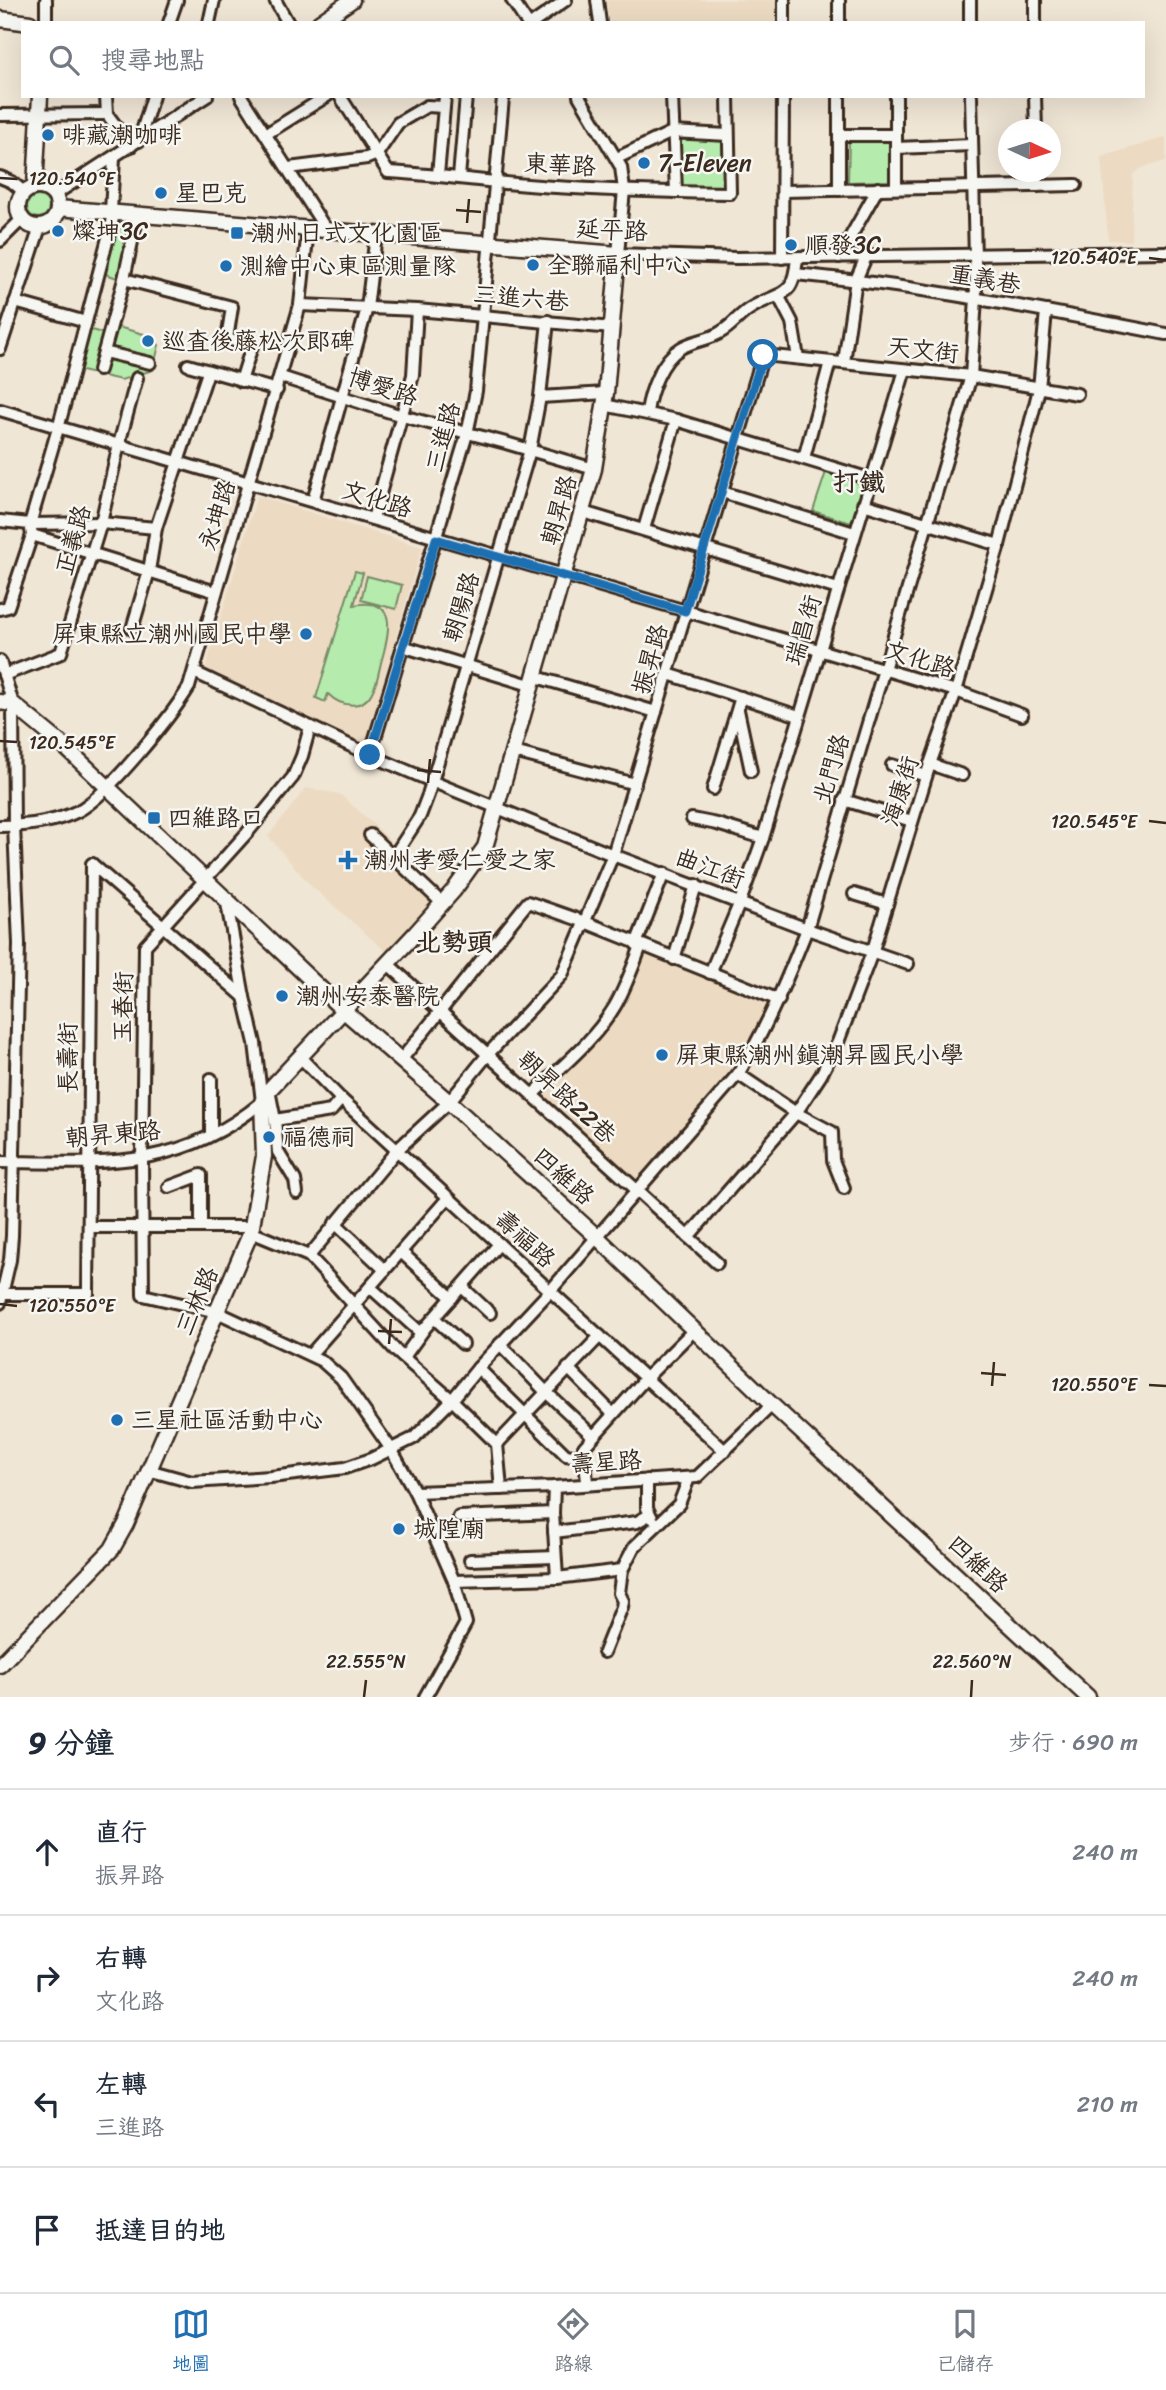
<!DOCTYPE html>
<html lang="zh-TW">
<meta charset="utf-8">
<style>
:root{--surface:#fff;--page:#f6f6f7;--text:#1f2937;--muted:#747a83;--line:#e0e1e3;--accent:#1f6fb2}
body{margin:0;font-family:Sriracha,"LXGW WenKai TC",sans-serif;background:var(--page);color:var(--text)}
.compass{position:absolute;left:998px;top:119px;width:63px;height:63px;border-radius:50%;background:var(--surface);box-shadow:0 7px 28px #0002;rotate:94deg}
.stop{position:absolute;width:21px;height:21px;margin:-16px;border:5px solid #1f6fb2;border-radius:50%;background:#fff}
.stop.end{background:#1f6fb2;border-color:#fff;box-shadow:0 2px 7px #0008}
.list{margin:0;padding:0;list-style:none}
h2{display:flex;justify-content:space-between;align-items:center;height:91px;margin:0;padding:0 28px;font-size:30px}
h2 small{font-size:23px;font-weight:400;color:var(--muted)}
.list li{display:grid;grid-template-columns:46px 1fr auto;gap:21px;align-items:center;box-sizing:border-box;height:126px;padding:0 28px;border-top:2px solid var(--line)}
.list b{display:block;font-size:26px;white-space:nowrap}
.list p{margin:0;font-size:23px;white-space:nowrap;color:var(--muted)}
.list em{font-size:23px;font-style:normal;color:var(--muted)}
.icon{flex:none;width:38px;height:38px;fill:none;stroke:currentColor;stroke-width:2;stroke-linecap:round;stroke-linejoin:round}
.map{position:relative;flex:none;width:1166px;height:1697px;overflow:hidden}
.search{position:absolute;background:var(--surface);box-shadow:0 7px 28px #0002;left:21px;right:21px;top:21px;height:77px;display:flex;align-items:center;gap:18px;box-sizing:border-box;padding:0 24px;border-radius:0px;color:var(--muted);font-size:26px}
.sheet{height:595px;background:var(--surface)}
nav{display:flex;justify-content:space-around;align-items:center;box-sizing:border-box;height:98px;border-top:2px solid var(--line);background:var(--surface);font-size:19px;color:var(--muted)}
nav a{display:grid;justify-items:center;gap:4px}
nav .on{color:var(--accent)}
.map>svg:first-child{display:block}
.built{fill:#ecdbc2}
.green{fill:#b5ebad;stroke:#788a66;stroke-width:2}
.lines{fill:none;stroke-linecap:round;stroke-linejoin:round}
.minor-casing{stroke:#3b2a1e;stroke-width:16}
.major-casing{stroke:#3b2a1e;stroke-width:19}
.minor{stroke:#f6f6f2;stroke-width:10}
.major{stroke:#f6f6f2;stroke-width:14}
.route{stroke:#1f6fb2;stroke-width:9}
.ticks{fill:none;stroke:#3b2a1e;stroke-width:2.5}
.poi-dot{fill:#1f6fb2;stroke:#f6f6f2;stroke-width:2.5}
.labels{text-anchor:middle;stroke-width:5;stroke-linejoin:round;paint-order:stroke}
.poi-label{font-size:24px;fill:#3b2a1e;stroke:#f6f6f2;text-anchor:start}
.street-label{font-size:24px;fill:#3b2a1e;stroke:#f6f6f2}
.neighbourhood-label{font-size:26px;font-weight:bold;fill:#3b2a1e;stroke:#f6f6f2}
.ticks-label{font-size:18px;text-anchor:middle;fill:#3b2a1e;stroke:#f6f6f2;stroke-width:5;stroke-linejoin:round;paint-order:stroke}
</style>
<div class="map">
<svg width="1166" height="1697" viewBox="0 0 1166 1697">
<rect width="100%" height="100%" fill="#f0e6d6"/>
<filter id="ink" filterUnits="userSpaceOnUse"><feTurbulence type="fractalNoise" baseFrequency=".0143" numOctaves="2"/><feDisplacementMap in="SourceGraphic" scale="14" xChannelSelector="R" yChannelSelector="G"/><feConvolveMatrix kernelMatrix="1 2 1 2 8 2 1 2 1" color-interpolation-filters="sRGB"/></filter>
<g filter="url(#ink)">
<!-- built -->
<g class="built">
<polygon points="606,0 776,0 776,23 609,23"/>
<polygon points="1166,137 1166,161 1142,168 1133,174 1131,241 1108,240 1101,157"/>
<polygon points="257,496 422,547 364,748 203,676"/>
<polygon points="306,788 340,794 380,830 441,896 391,956 310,885 268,836"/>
<polygon points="646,955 769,1004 752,1040 730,1070 637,1181 544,1097 612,1022 627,997"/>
</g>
<!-- green -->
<g class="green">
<polygon points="725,139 726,187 681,188 680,140"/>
<polygon points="849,139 891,139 891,181 848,182"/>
<circle cx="38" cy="207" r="11"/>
<polygon points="115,227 138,230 114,326 151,336 159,345 153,370 121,380 77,370 88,329 105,334 120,279 103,273"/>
<polygon points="826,472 864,482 851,523 813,511"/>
<path d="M355,571L363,573L354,605C398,597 390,631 382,659C379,669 378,681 373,690C364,711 341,707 328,694L325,702L316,698Z"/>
<polygon points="367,576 402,585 396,609 361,600"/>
</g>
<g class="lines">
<defs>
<g id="minor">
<polyline points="46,0 46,23"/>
<polyline points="275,0 288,23"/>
<polyline points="512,0 527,23"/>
<polyline points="597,0 600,23"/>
<polyline points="839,0 839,23"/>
<polyline points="970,0 970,23"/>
<polyline points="169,23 177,0"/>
<polyline points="209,23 214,0"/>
<polyline points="533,23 566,0"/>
<polyline points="784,23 784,0"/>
<polyline points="1035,23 1035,0"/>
<polyline points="106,96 107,114 131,146"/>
<polyline points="241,96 327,231"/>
<path d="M340,96L388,172C424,174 459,178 495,182C572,190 652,192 730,193L728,96"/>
<polyline points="579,96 621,167 624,190 618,254 736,258 1166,252"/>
<polyline points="672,96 676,192"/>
<polyline points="839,96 839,190"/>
<polyline points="1035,96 1036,130"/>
<polyline points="0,115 107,114"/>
<polyline points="266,134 327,96"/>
<polyline points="839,135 896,135"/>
<polyline points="139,141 153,96"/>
<polyline points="896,148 972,145"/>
<polyline points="617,158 672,132 728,135"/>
<polyline points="289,168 367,158 377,154 398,123 427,106 443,107"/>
<polyline points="1036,172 1037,186"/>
<polyline points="438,175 445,96"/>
<polyline points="0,177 12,182 24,192"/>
<polyline points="459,177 466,96"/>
<polyline points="896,188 896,96"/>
<polyline points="783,191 1076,185"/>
<polyline points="54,195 207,96"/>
<polyline points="111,211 114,158"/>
<polyline points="138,214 124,279 232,307 227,339 252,346 241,381"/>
<polyline points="0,241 22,219"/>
<polyline points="839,257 878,188"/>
<polyline points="782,258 783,96"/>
<path d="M795,274C920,286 1043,310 1166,334"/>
<polyline points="779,297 792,322 798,358"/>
<polyline points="15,302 86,322"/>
<polyline points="300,305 417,310 612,328"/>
<polyline points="0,349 40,227"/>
<polyline points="104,352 150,363"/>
<polyline points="844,362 856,280 866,257"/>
<polyline points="188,365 277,390"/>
<polyline points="99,370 124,279"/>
<polyline points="281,377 402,416 506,443 594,469"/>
<polyline points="540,397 606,393"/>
<polyline points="604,405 676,420 870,479"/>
<polyline points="0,410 819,650 956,691 1022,715"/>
<path d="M647,412C650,391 661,360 681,348C694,340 710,340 721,332C732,326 740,314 751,308C780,290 793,302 797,258"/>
<polyline points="804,458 830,362"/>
<polyline points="722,492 854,533"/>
<polyline points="313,501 367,308 376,235"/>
<polyline points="863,504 999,545"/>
<polyline points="583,512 838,589"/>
<polyline points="373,519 413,375 417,310"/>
<polyline points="0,521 30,524 101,523 156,528"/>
<polyline points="644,529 676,420"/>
<polyline points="32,535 216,592"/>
<polyline points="0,609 8,607 32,535 30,524 59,425 115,211"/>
<polyline points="132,629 149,571 156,528 208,372"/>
<polyline points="402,646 530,685"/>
<polyline points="0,661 13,704 14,826 19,944 12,1236 10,1260 0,1303"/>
<polyline points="194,672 370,755 431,781 613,855 807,929 908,964"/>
<polyline points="668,674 799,716"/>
<polyline points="4,675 61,653 101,523 119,444 137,378"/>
<polyline points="533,676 656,712"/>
<polyline points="738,710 751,771"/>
<polyline points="310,727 302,756 293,777 247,833 145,946 142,1158 143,1295 217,1312 322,1361 341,1378 391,1449 415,1492 454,1581 466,1623 425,1697"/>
<polyline points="514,752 635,784"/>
<polyline points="370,755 467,434 476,391 503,98 505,96"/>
<polyline points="930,764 962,775"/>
<polyline points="892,765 926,776"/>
<polyline points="713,789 741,697"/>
<polyline points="844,800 912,821"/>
<polyline points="692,819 717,824 763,838"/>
<path d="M0,826C26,826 54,823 78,811C108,795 170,718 189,687L300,305L308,229"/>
<polyline points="370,835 442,903"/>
<polyline points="394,856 420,816 428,795 530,450 540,397 548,321"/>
<polyline points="92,864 244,997"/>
<polyline points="854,894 887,904"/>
<polyline points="636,944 664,873"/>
<polyline points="674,959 696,885"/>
<polyline points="387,963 717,1263"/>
<polyline points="710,973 740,902 763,838 905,370"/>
<polyline points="299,1056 341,1099 725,1451"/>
<polyline points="401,1060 528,902 585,922 779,1000"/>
<polyline points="738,1074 796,1113 832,1132 833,1160 844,1188"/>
<polyline points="269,1090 275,1120 278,1152 295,1180 297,1193"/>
<path d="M533,1094C561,1067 595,1040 615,1006C626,987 633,966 641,946"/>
<polyline points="275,1120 331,1111 341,1099"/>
<polyline points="211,1135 211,1079"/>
<path d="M0,1162C100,1163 180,1171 262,1102L255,1043L244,997L226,898"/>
<polyline points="169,1187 201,1175 201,1227"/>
<polyline points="335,1223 385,1270"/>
<polyline points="89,1227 252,1227"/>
<polyline points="251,1232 309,1256 397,1352 452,1400 497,1444 501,1489"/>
<polyline points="688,1237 796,1113 821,1075 838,1042 873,950 930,764 956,691 999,545 1039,389 1046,311"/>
<polyline points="401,1252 452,1298"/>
<polyline points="309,1256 397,1150 449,1102 489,1053 562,975 613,855 763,355 971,376 1077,394"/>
<polyline points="370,1287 421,1333"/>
<polyline points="462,1287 490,1313"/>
<polyline points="2,1294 88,1294 92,864"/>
<polyline points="434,1318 463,1344"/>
<polyline points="500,1344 545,1391 593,1436"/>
<polyline points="310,1355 448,1198"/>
<polyline points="404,1357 425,1328 499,1244"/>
<polyline points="478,1368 566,1455 585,1458"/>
<polyline points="568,1368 613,1414"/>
<polyline points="497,1444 600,1336"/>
<path d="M148,1470L192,1482L271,1477L345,1468L371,1459L414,1438L452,1400L478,1368L551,1290L738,1074C767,1028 787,979 807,929L971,376L976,298L971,96"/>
<polyline points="647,1480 647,1508 652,1518"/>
<polyline points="587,1483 584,1447 646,1378 694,1330"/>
<polyline points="554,1487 553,1513 557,1578"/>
<polyline points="415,1492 554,1487 697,1477 772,1405"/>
<polyline points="459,1517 553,1513"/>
<polyline points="554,1532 637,1522 649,1515"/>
<polyline points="470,1560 555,1557"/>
<polyline points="454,1581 557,1578 622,1570"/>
<polyline points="604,1652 622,1607 623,1601 619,1593 622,1570 634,1547 679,1504 689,1478"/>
</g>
<g id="major">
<polyline points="0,19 30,23"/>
<polyline points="319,23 352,0"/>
<polyline points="35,187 40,96"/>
<circle cx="38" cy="207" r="20"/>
<polyline points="0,702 13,704 64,746 343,1010 449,1102 597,1237 772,1405 1088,1697"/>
<polyline points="0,1665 112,1549 126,1524 251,1232 264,1156 262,1102 269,1090 414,935 454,890 485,847 594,469 606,393 618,254 58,208"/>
</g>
</defs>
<!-- minor casing -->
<use href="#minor" class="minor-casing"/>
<!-- major casing -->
<use href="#major" class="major-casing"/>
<!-- minor -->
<use href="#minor" class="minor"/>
<!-- major -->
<use href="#major" class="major"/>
</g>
</g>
<g class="lines" filter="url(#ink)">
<!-- route -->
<polyline class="route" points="370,755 436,539 685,611 763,355"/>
</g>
<!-- ticks -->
<path class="ticks" d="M0,178L17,179M456,210L481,212M467,223L469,199M1149,258L1166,260M0,741L17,742M417,770L441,772M428,783L430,759M1149,821L1166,823M0,1304L17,1306M378,1331L402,1332M389,1344L391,1319M981,1373L1006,1375M1149,1385L1166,1386M992,1386L994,1362M364,1697L366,1680M971,1697L972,1680"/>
<!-- markers -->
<g class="poi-dot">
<circle cx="48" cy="135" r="7"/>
<circle cx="644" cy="163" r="7"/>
<circle cx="161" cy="193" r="7"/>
<circle cx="58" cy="231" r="7"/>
<rect x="230" y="226" width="14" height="14" rx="3.5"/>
<circle cx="791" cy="245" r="7"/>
<circle cx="533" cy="265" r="7"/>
<circle cx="226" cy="266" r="7"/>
<circle cx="148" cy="341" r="7"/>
<circle cx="306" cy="634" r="7"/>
<rect x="147" y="811" width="14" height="14" rx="3.5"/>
<path d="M344.5 849.5h7v7h7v7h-7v7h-7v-7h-7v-7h7z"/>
<circle cx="282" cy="996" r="7"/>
<circle cx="662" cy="1055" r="7"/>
<circle cx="269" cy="1137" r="7"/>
<circle cx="117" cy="1420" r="7"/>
<circle cx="399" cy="1529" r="7"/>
</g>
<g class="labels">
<!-- poi labels -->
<g class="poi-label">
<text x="62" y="143">啡藏潮咖啡</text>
<text x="658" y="171">7-Eleven</text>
<text x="175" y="201">星巴克</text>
<text x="72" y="239">燦坤3C</text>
<text x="251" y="241">潮州日式文化園區</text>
<text x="805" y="253">順發3C</text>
<text x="547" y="273">全聯福利中心</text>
<text x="240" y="274">測繪中心東區測量隊</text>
<text x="162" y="349">巡查後藤松次郎碑</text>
<text x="292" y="642" text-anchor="end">屏東縣立潮州國民中學</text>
<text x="168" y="826">四維路口</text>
<text x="364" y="868">潮州孝愛仁愛之家</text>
<text x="296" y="1004">潮州安泰醫院</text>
<text x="676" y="1063">屏東縣潮州鎮潮昇國民小學</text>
<text x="283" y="1145">福德祠</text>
<text x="131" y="1428">三星社區活動中心</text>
<text x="413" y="1537">城隍廟</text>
</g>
<!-- street labels -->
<g class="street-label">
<text transform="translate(560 165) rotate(3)" y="8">東華路</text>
<text transform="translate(612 230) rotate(3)" y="8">延平路</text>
<text transform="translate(985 279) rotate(10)" y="8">重義巷</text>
<text transform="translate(521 298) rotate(5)" y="8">三進六巷</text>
<text transform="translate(923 350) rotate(6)" y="8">天文街</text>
<text transform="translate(383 387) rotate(18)" y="8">博愛路</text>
<text transform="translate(443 437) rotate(-75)" y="8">三進路</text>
<text transform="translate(377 499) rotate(17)" y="8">文化路</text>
<text transform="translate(559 510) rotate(-74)" y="8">朝昇路</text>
<text transform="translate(217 515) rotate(-73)" y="8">永坤路</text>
<text transform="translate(73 540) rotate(-74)" y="8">正義路</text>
<text transform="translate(461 607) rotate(-73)" y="8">朝陽路</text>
<text transform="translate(803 630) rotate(-73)" y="8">瑞昌街</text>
<text transform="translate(650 659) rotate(-74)" y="8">振昇路</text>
<text transform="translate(920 659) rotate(17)" y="8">文化路</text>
<text transform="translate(831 769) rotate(-73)" y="8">北門路</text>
<text transform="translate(900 791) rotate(-72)" y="8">海康街</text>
<text transform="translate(710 868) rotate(21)" y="8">曲江街</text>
<text transform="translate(123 1007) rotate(-89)" y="8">玉春街</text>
<text transform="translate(68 1058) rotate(-90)" y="8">長壽街</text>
<text transform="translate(567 1097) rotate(43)" y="8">朝昇路22巷</text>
<text transform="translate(113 1134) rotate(-5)" y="8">朝昇東路</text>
<text transform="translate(564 1176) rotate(42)" y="8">四維路</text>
<text transform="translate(525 1239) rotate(42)" y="8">壽福路</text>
<text transform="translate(197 1301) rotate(-67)" y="8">三林路</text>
<text transform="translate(606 1462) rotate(-4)" y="8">壽星路</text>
<text transform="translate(978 1564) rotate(43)" y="8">四維路</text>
</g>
<!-- neighbourhood labels -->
<g class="neighbourhood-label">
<text x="859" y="491">打鐵</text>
<text x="454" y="951">北勢頭</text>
</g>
</g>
<g class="ticks-label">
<text x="72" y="185">120.540°E</text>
<text x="1094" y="264">120.540°E</text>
<text x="72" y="749">120.545°E</text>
<text x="1094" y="828">120.545°E</text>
<text x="72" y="1312">120.550°E</text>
<text x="1094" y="1391">120.550°E</text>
<text x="366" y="1668">22.555°N</text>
<text x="972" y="1668">22.560°N</text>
</g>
</svg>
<svg class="compass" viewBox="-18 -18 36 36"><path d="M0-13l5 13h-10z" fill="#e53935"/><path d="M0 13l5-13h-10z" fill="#747a83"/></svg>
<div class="stop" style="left:763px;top:355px"></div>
<div class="stop end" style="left:370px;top:755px"></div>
<div class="search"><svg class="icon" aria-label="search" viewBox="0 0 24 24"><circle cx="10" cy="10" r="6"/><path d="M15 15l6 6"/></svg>搜尋地點</div>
</div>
<section class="sheet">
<h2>9 分鐘<small>步行 · 690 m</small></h2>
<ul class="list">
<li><svg class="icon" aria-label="ahead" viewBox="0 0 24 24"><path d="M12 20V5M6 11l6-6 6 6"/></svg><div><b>直行</b><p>振昇路</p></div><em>240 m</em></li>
<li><svg class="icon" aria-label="right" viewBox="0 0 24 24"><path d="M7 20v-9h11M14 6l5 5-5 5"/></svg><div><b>右轉</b><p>文化路</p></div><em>240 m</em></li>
<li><svg class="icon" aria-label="left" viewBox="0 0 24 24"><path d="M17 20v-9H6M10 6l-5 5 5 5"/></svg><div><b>左轉</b><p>三進路</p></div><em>210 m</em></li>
<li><svg class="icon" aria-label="arrive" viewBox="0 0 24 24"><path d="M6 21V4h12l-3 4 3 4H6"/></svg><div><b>抵達目的地</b></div></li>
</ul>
</section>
<nav>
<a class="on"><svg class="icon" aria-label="map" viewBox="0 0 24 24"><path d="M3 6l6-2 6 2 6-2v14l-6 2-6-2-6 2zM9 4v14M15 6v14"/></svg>地圖</a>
<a><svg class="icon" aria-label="directions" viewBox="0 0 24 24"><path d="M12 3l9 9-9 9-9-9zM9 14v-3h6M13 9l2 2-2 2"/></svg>路線</a>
<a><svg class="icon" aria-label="saved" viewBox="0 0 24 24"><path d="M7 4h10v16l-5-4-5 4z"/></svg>已儲存</a>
</nav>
